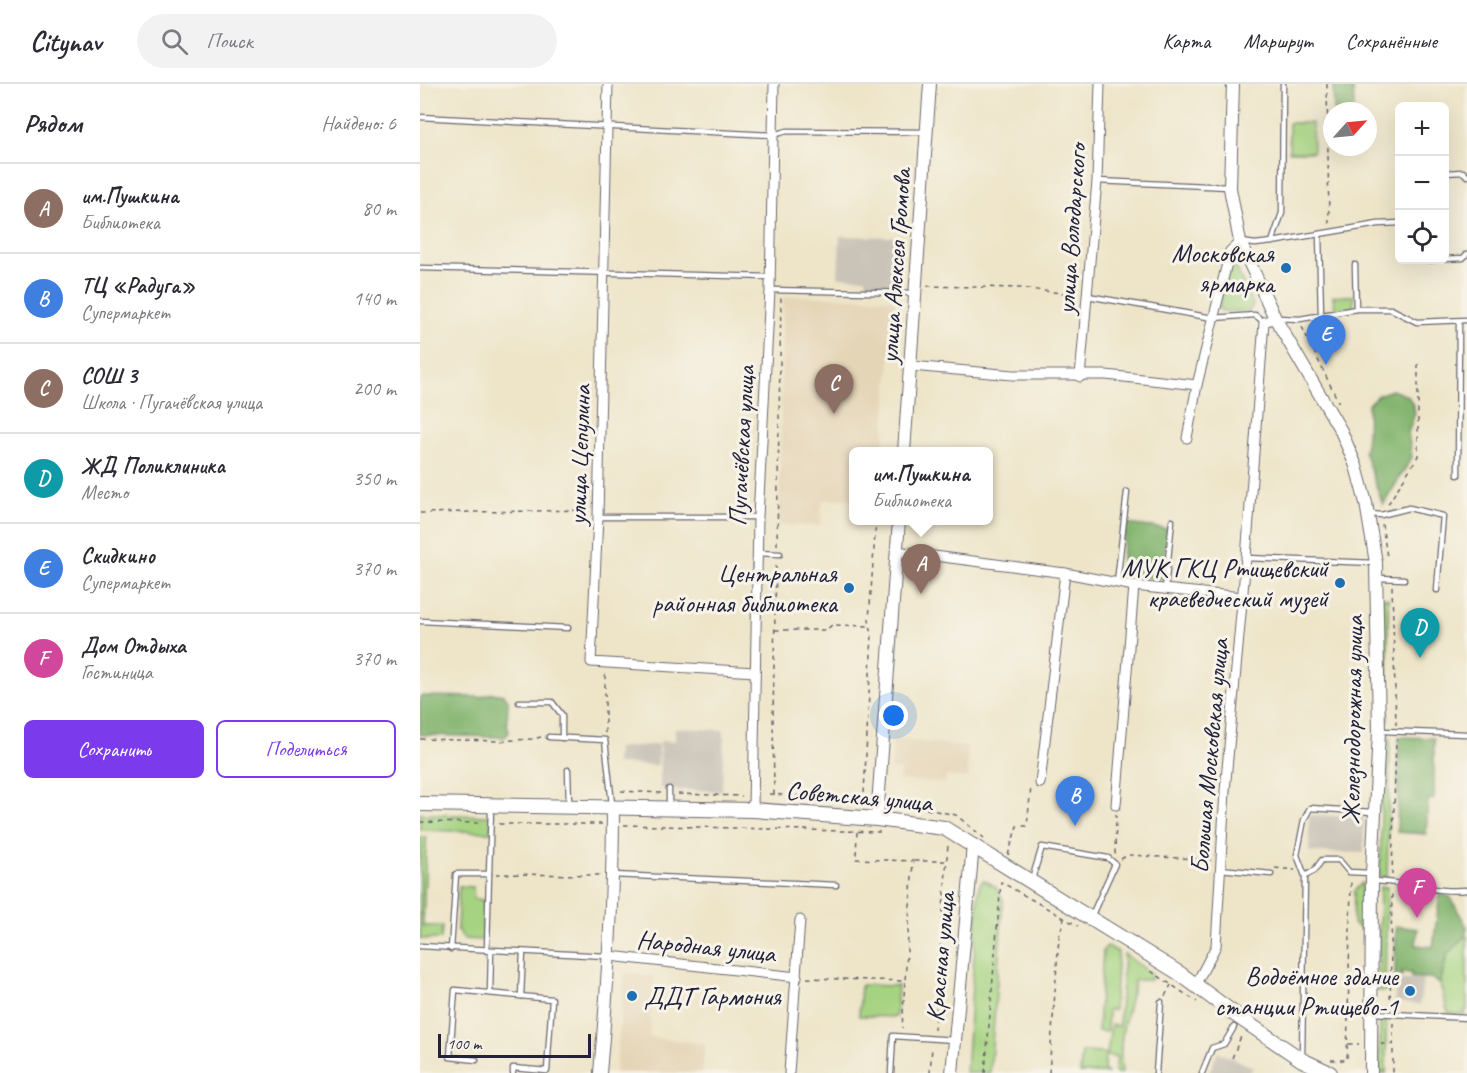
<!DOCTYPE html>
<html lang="ru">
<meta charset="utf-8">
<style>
:root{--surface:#fff;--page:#f2f2f3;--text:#2b2b33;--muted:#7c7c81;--line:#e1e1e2;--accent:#7c3aed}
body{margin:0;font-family:Caveat,sans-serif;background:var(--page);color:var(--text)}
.controls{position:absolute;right:18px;top:18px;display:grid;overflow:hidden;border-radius:9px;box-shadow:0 6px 24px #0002}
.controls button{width:54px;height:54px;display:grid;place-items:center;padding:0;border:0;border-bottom:2px solid var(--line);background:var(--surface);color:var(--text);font:30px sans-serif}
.compass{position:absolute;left:903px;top:18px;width:54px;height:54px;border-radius:50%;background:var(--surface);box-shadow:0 6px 24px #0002;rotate:63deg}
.scale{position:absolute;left:18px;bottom:15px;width:153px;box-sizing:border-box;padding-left:6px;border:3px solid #22223b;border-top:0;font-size:16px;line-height:21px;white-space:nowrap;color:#22223b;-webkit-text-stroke:4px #f7f3e8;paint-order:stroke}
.you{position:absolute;left:474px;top:632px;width:21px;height:21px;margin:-15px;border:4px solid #fff;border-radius:50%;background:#1a73e8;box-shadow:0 0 0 9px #1a73e833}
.badge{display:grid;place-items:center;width:39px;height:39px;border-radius:50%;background:var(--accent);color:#fff;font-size:20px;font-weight:700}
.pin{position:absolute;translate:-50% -50px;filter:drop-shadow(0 2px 3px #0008)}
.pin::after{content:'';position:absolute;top:32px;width:21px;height:18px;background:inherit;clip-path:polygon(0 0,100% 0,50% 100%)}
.popup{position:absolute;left:429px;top:363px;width:144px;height:78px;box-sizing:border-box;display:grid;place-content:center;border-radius:9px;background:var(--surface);filter:drop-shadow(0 2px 4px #0005);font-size:20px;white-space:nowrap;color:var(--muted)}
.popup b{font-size:22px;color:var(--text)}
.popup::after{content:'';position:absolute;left:50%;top:100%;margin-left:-12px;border:12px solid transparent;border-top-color:var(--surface)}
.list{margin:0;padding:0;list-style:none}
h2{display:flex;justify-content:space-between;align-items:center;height:78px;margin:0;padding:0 24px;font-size:26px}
h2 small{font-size:20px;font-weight:400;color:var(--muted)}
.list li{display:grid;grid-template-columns:39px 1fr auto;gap:18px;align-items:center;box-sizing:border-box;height:90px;padding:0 24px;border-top:2px solid var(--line)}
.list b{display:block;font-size:22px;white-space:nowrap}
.list p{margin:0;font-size:20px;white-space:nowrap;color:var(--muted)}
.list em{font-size:20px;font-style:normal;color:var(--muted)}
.actions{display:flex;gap:12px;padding:18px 24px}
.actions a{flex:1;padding:14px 0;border:2px solid var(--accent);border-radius:9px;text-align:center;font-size:21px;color:var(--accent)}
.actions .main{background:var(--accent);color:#fff}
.icon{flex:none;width:33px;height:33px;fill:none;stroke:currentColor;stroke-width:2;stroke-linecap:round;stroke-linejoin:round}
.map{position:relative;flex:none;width:1047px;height:989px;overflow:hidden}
header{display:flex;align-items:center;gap:36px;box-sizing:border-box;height:84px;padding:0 30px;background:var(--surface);border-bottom:2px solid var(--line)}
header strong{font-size:28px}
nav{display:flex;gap:33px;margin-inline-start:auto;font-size:21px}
.search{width:420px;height:54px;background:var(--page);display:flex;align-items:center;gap:15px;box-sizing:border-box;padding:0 21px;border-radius:33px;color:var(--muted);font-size:22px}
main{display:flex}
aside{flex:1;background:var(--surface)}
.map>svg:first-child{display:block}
.built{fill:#e5d5b7}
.industrial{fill:#c9c3b8}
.green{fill:#a6d381;stroke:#647a5e;stroke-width:1.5}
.forest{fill:#84b56f;stroke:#536c55;stroke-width:1.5}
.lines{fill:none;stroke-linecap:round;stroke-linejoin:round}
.service-casing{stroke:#69666d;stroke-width:7}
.minor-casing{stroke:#69666d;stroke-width:11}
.tertiary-casing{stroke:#69666d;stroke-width:14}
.secondary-casing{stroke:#69666d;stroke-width:16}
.path{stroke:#69666d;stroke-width:1.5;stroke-dasharray:4.5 4.5;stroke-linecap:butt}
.service{stroke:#fff;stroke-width:4.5}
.minor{stroke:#fff;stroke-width:9}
.tertiary{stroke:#fff;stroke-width:12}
.secondary{stroke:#fff;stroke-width:14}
.poi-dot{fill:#1f6fb2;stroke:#f7f3e8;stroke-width:2}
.labels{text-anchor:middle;stroke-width:6;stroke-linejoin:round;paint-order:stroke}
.street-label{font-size:26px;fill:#22223b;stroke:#f7f3e8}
.poi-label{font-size:26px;fill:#22223b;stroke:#f7f3e8;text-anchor:end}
</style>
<header>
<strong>Citynav</strong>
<div class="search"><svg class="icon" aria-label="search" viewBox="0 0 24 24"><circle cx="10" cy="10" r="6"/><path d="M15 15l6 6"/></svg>Поиск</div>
<nav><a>Карта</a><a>Маршрут</a><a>Сохранённые</a></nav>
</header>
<main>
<aside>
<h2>Рядом<small>Найдено: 6</small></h2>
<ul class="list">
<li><span class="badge" style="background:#8d6e63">A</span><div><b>им.Пушкина</b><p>Библиотека</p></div><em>80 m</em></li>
<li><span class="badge" style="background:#3f7fe0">B</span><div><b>ТЦ «Радуга»</b><p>Супермаркет</p></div><em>140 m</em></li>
<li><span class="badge" style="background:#8d6e63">C</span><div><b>СОШ 3</b><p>Школа · Пугачёвская улица</p></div><em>200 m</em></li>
<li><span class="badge" style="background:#0f9aa8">D</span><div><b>ЖД Поликлиника</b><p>Место</p></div><em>350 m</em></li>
<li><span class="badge" style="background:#3f7fe0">E</span><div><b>Скидкино</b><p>Супермаркет</p></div><em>370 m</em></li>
<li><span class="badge" style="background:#d1479c">F</span><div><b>Дом Отдыха</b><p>Гостиница</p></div><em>370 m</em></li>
</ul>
<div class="actions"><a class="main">Сохранить</a><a>Поделиться</a></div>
</aside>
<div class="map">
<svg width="1047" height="989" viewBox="0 0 1047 989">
<rect width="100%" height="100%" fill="#f7f3e8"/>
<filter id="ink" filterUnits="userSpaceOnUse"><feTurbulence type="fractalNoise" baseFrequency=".0167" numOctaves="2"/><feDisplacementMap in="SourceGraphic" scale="12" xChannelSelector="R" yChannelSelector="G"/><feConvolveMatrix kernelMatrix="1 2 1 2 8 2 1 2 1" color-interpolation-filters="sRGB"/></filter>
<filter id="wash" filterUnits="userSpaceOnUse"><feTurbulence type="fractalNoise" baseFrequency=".008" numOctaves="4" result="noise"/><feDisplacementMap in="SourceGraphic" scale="24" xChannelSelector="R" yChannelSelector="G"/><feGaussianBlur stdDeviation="1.35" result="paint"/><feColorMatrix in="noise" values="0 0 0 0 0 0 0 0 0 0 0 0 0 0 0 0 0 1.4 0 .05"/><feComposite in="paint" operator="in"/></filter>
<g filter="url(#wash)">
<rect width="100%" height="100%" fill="#eee5c9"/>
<!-- built -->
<g class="built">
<polygon points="375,212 475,215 463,367 434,368 433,415 403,416 400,442 359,441 363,214"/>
<polygon points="474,655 547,663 549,694 526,692 526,699 480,696 480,686 471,685"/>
<polygon points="205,889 234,893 229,953 285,960 282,989 195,989"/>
</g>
<!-- industrial -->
<g class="industrial">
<polygon points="420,152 478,153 474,202 447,203 446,194 418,193"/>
<polygon points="255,644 304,646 302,707 240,705 240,657 255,657"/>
<polygon points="238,660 238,681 196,680 197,664"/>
<polygon points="889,731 944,733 944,769 889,768"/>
<polygon points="991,893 1003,894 1000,921 975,918 975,896 990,896"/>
<polygon points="798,968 833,983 830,989 789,989"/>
</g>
<!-- green -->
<g class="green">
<polygon points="869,39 892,39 893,68 869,68"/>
<polygon points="809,181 815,181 833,221 829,227 803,227 799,225"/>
<polygon points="913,212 934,212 933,224 916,226 914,220"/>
<rect x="962" y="514" width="6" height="124"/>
<polygon points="963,653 970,653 967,793 960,793"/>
<polygon points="0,730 71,732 71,748 0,746"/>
<polygon points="0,753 6,753 6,760 3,842 22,842 21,855 0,855"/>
<polygon points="564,796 576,803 583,816 570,989 546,989 559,801"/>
<polygon points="942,799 941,844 933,840 934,807"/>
<polygon points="39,802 53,803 54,815 64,816 63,856 44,855 37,845"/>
<polygon points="960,803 967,803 965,907 958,907"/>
<polygon points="1045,852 1047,852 1047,926 1045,927 1045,931 1028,929 1020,900 1027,871"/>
<polygon points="687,862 698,868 694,926 688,926 687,948 678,947 683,867"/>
<path d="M704,870L732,890L731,896H715C707,929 697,955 702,989H695L697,973L687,972L691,941L699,942Z"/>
<polygon points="441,901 478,902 476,933 439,932"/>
<polygon points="960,937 966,937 966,989 959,989"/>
<polygon points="662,968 685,969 684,987 688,989 660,989"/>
</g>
<!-- forest -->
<g class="forest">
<polygon points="913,0 933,0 934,27 914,27"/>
<path d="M972,306L988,312L992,319L995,329L988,349L992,373L963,421L944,367C949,356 947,333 948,320L958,311Z"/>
<polygon points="706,440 747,445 741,495 700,490"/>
<polygon points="72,609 84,611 88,616 87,640 89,648 85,653 0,651 0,612 60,613"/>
<polygon points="979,653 1014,654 1014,715 1008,716 1006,750 977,748"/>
<polygon points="1020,810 1030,813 1047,843 1045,852 1027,871 1020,900 1011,894 991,893 991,889 982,888 982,892 975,892 976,842 998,845 996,861 1013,863"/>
</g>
</g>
<g filter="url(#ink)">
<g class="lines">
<defs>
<g id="service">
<polyline points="0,33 353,51 367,47 506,48"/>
<polyline points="1024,89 1043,88 1047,92"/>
<polyline points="677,97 809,103"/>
<polyline points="899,150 901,231"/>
<polyline points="822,158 835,160 852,158 958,140 980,139"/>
<polyline points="852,158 862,129 863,0"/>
<polyline points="1024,175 1043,174 1047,170"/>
<polyline points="1008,176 1013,176"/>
<polyline points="935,181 936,225"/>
<polyline points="0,184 350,193"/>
<polyline points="350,206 494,209"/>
<polyline points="668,212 793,234 835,231 844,238"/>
<polyline points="858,234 880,235 936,225 971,225 997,238 1047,236"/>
<polyline points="1038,391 1039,237"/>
<polyline points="951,430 961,431 989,424 1023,432 1017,506"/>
<polyline points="179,433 338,433"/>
<polyline points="337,469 360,470"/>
<polyline points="826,474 956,479"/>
<polyline points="959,494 984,495"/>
<polyline points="697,499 707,408"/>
<polyline points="745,505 752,437"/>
<polyline points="0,537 148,544"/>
<polyline points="99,618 132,618 142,631 142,654"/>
<polyline points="962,647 1047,650"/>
<polyline points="129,653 185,656 192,720"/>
<polyline points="148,686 149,720"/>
<polyline points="249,705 249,721"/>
<polyline points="800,785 851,790"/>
<polyline points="951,789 929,788 919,776 902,776 894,787 885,792 877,771 884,736 890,724 953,728"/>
<polyline points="193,791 416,801"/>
<polyline points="612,795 622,763 688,774 695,780 671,833"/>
<path d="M954,797C985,798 1015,809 1047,806"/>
<polyline points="0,862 186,872"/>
<polyline points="31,865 36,790 69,790 71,725"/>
<polyline points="67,867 69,790"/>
<polyline points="70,909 71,867"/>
<polyline points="101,912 103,868"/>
<polyline points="954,929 1047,934"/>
<polyline points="882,972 885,792"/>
<polyline points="56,976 30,973 35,906 132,915 127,987 93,984 93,989"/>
<polyline points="471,989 473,952 535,956"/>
<polyline points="736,989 741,918"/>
<polyline points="782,989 792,964 804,960 814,943"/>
</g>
<g id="minor">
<polyline points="188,0 178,433 171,578 335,588"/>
<polyline points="491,282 593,291 686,291 777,301"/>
<polyline points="660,293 677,97 680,0"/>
<polyline points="767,354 777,301 810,167 820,158"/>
<polyline points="476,467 645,489 714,502 822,513"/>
<polyline points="620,699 645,489"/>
<polyline points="696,721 714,502"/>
<polyline points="333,726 338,433 350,206 354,0"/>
<polyline points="190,872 377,893"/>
<polyline points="776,900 796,862 805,707 826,474 844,238 855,234"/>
<polyline points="369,989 380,836"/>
</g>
<g id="tertiary">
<polyline points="813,0 810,104 820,158 855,234 921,347 936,382 946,419 956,479 959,647 952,789 951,989"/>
<polyline points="484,368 510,0"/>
<polyline points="457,735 479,436"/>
<path d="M180,989C188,900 193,812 193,723"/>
<polyline points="532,989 553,761"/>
</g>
<polyline id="secondary" points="0,720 333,726 457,735 524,744 759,889 820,934 882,976 910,989"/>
</defs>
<!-- service casing -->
<use href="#service" class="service-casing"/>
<!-- minor casing -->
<use href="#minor" class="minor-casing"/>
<!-- tertiary casing -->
<use href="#tertiary" class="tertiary-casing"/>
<!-- secondary casing -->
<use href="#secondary" class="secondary-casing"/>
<!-- path -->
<g class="path">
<polyline points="907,0 909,140"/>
<polyline points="507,202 600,204 657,211"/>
<polyline points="882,243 919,319"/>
<polyline points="968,420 998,372 998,280"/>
<polyline points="0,429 167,426"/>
<polyline points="962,440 967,473"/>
<polyline points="357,461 361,214"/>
<polyline points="972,502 976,641"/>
<polyline points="355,546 406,546 412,541 450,542"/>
<polyline points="185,649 185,588"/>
<polyline points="0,655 78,657 113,655 121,653"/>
<polyline points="201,707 241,709"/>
<polyline points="258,710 322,712"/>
<polyline points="349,710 439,716 444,710 452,550 449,536 456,436"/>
<polyline points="354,711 353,632 356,478"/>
<polyline points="471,718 536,731 564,754"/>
<polyline points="0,738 62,739"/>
<polyline points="79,740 182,740"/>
<polyline points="204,741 460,748"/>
<polyline points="437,748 436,775 493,777 485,897"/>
<polyline points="695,770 696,730"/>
<polyline points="588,771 597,742 607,742 611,703"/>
<polyline points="701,775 708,771 791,776"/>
<polyline points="494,777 525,777"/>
<polyline points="855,784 875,786"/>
<polyline points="76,790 182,791"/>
<polyline points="972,791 976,655"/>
<polyline points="731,887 777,918"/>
<polyline points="387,894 485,897 482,944"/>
<polyline points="745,912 751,901"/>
<polyline points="970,923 972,808"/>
<polyline points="973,939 973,989"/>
<polyline points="514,946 528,760"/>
<polyline points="928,960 939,960"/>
<polyline points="961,960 974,960"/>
<polyline points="812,974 822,950"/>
<polyline points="911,976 927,976 931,799 933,797"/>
<polyline points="510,989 512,963"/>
<polyline points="565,989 581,798 658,842"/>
<polyline points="629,989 639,853 644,835"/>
</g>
<!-- service -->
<use href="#service" class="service"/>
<!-- minor -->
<use href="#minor" class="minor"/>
<!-- tertiary -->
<use href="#tertiary" class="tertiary"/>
<!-- secondary -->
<use href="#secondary" class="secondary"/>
</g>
</g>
<!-- markers -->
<g class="poi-dot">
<circle cx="866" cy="184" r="6"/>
<circle cx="920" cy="499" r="6"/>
<circle cx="429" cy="504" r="6"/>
<circle cx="990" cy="907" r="6"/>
<circle cx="212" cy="912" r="6"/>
</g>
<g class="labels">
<!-- street labels -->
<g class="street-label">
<text transform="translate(651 145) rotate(-86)" y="9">улица Володарского</text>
<text transform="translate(475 182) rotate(-86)" y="9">улица Алексея Громова</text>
<text transform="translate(321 362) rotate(-87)" y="9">Пугачёвская улица</text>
<text transform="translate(159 371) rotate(-88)" y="9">улица Цепулина</text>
<text transform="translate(932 636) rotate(-89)" y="9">Железнодорожная улица</text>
<text transform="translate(789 672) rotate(-85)" y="9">Большая Московская улица</text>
<text transform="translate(439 712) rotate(5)" y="9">Советская улица</text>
<text transform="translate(286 862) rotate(6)" y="9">Народная улица</text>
<text transform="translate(520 873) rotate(-85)" y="9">Красная улица</text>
</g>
<!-- poi labels -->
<g class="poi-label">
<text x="854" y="178">Московская<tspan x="854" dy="30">ярмарка</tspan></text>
<text x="908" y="493">МУК ГКЦ Ртищевский<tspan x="908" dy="30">краеведческий музей</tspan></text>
<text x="417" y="498">Центральная<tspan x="417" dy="30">районная библиотека</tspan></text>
<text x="978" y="901">Водоёмное здание<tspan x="978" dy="30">станции Ртищево-1</tspan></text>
<text x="224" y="921" text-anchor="start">ДДТ Гармония</text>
</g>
</g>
</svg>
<div class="controls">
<button>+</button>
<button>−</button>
<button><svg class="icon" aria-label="locate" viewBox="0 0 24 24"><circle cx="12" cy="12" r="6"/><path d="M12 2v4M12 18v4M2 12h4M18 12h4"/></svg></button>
</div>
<svg class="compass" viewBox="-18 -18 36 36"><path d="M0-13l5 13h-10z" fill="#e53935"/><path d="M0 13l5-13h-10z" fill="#7c7c81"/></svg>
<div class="scale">100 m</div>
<div class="you"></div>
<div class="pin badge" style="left:501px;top:510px;background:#8d6e63">A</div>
<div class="popup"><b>им.Пушкина</b>Библиотека</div>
<div class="pin badge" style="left:655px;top:742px;background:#3f7fe0">B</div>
<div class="pin badge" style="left:414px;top:330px;background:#8d6e63">C</div>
<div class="pin badge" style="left:1000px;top:574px;background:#0f9aa8">D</div>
<div class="pin badge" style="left:906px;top:281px;background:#3f7fe0">E</div>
<div class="pin badge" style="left:997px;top:834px;background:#d1479c">F</div>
</div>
</main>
